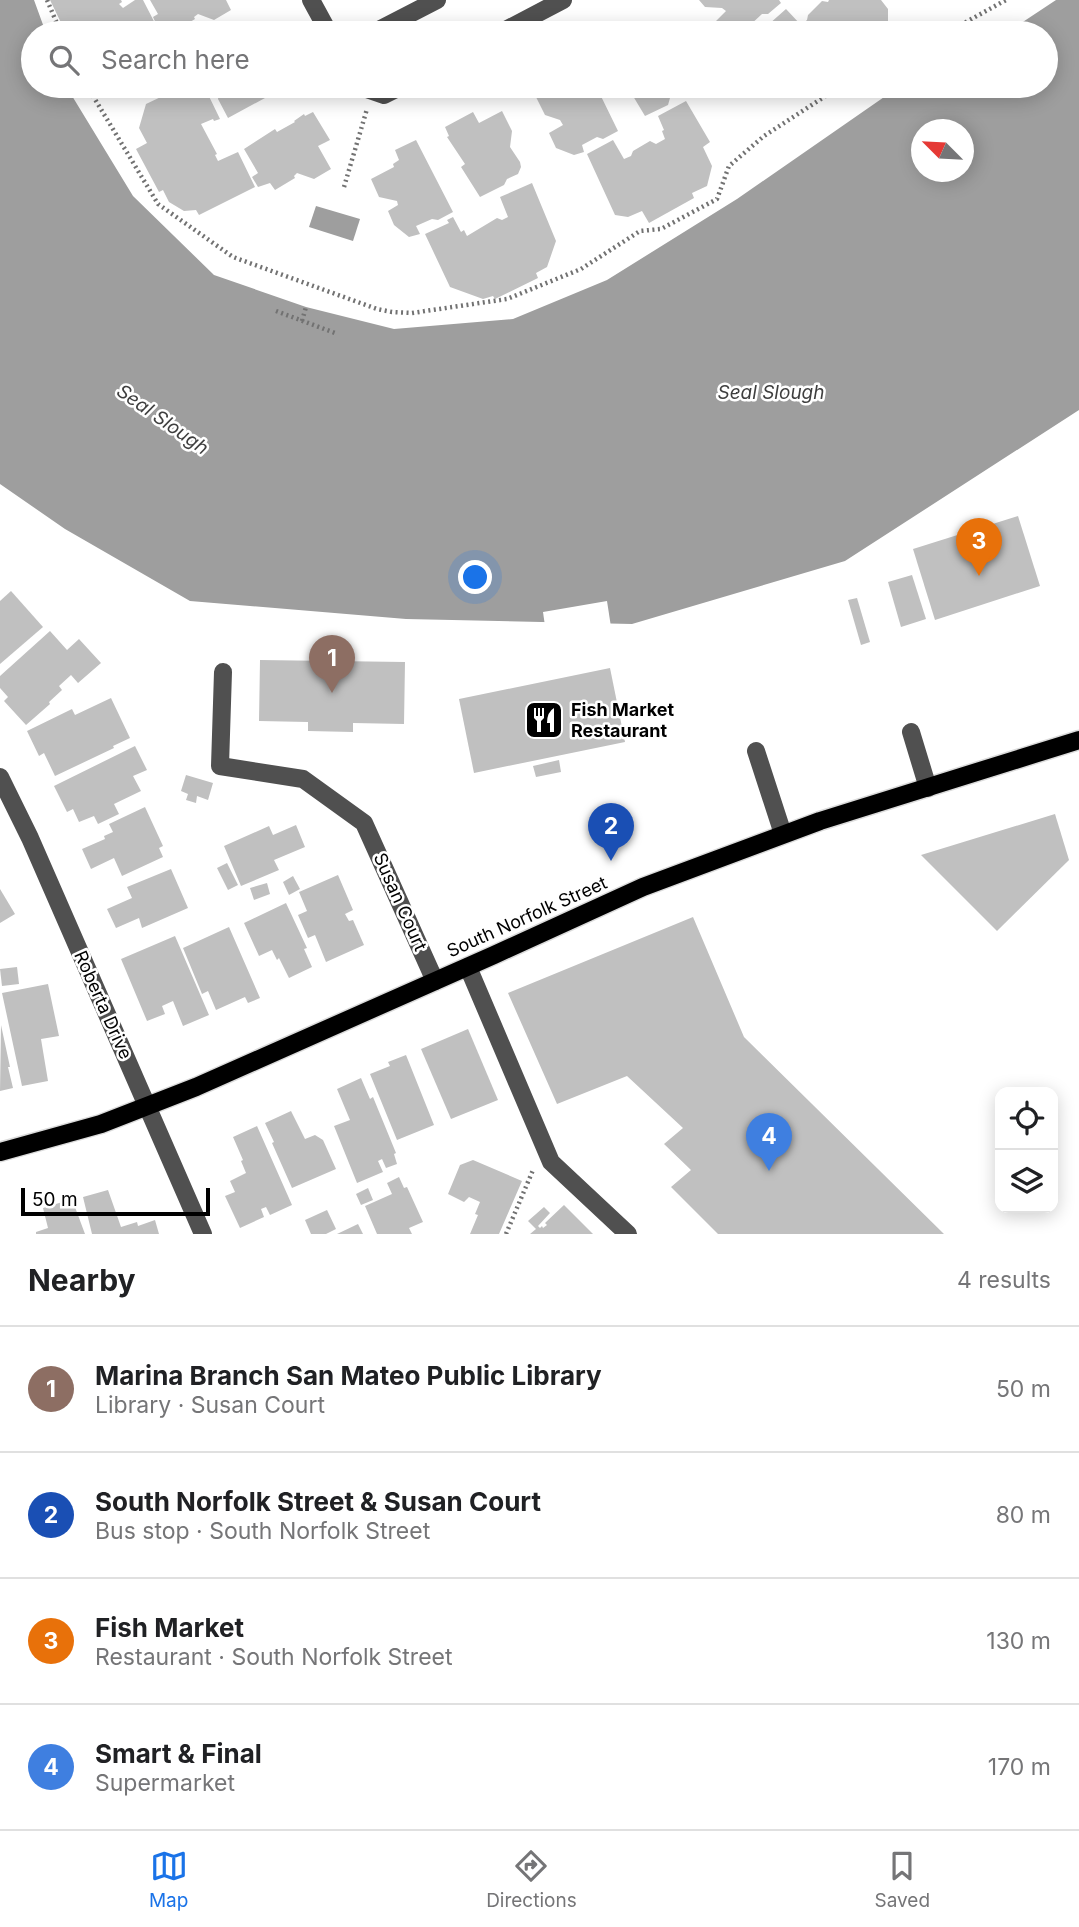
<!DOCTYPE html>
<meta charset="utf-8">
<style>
:root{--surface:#fff;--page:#f6f6f6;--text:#202124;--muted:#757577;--line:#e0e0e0;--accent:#1a73e8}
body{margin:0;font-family:Inter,sans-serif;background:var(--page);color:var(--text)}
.controls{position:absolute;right:21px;bottom:21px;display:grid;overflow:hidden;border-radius:14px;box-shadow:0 4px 18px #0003}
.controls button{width:63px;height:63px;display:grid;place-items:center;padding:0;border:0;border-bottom:2px solid var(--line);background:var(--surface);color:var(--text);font:35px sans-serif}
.compass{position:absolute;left:911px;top:119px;width:63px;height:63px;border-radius:50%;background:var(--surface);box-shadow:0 4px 18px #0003;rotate:294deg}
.scale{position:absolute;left:21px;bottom:18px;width:189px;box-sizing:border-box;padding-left:7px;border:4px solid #000;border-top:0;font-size:19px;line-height:24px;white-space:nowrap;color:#000;-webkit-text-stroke:5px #fff;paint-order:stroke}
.you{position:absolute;left:476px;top:578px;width:24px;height:24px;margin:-18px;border:5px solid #fff;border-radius:50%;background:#1a73e8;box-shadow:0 0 0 10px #1a73e833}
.badge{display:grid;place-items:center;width:46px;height:46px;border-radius:50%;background:var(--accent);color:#fff;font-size:23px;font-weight:700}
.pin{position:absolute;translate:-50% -58px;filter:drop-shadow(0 2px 4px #0008)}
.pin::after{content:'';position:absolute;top:37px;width:24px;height:21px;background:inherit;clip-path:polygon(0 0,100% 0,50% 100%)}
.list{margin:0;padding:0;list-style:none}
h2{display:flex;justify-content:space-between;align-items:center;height:91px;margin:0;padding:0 28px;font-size:30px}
h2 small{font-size:23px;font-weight:400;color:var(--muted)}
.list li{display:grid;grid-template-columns:46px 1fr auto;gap:21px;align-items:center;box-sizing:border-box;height:126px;padding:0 28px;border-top:2px solid var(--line)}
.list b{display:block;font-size:26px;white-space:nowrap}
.list p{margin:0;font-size:23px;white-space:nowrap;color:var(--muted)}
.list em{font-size:23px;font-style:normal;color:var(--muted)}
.icon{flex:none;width:38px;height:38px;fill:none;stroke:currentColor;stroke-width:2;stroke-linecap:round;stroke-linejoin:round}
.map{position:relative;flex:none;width:1079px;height:1234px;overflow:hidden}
.search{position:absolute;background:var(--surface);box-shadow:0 4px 18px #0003;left:21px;right:21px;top:21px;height:77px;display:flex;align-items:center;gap:18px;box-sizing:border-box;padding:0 24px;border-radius:38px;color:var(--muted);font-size:26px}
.sheet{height:595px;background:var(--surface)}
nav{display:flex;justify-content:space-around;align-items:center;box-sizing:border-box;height:98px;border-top:2px solid var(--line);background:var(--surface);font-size:19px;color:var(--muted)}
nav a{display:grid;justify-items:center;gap:4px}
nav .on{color:var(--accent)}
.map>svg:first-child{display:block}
.water{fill:#9e9e9e;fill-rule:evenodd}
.pier{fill:#fff}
.building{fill:#c0c0c0}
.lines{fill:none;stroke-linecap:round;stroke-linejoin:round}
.major-casing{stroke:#dbdbdb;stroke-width:21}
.path{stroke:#727272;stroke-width:4.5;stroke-dasharray:2 3.5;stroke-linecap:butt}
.minor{stroke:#505050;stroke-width:18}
.major{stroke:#000;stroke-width:18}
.labels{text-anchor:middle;stroke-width:5;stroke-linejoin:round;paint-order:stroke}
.poi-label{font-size:18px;font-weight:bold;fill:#000;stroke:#fff;text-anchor:start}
.street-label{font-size:18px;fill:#000;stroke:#fff}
.water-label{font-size:19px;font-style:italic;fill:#3f3f3f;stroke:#fff}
</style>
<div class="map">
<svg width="1079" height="1234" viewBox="0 0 1079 1234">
<rect width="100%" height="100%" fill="#fff"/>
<!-- water -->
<g class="water">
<path d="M0,0H34L46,33H33V86H66L133,196L214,275L306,307L394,329L513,319L607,280L737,199L900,86H1046V33H1006L1056,0H1079V410L845,561L632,624L406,619L190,601L65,529L0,484ZM922,130H964V172H922Z"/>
<polygon points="316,206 360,219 353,241 309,227"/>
</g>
<!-- pier -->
<polygon class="pier" points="607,601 611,627 545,626 543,612"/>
<!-- building -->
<g class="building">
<polygon points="50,0 121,0 122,2 119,4 123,8 135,0 143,0 160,33 66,33"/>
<polygon points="150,0 226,0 231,10 214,20 198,14 194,17 195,19 175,31 170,24 158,28 153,17 158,14"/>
<polygon points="699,0 779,0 781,3 768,14 762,14 749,26 754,32 751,33 723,33 715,22 726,11 722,8 705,7"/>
<polygon points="829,0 881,0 888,9 888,30 884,33 759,33 786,9 801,25 807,20 808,15 822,1 828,2"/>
<polygon points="634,23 640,33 615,33"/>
<polygon points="184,86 204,86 220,119 214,121 213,119 201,124 217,154 215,155 218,161 238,152 255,187 199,215 196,210 184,211 169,202 163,190 159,192 136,149 147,143 139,128 146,104"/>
<polygon points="216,86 287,86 228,118 218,99 219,93"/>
<polygon points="559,86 596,86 618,131 603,139 597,137 582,145 584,152 574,155 556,148 549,133 563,125 560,120 545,115 536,97"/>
<polygon points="627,86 686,86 683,92 670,98 668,105 645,116"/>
<polygon points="686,101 710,142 703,147 712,166 707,186 692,193 694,198 649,223 642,211 628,217 615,215 587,154 613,140 624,159 631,156 633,151 650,141 656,144 665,139 662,131 664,130 658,116"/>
<polygon points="502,111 512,131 510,147 520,162 521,167 518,174 507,179 504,185 480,197 461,167 465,164 447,137 449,136 445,127 473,112 479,123"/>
<polygon points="313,112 330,140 318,146 331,169 314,179 297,173 294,176 295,178 275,190 270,183 258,187 252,177 258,173 244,149 275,129 277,132 295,122 294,121 304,114 305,116"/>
<polygon points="416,140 453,212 438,220 432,219 416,226 420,234 409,237 394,225 388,211 398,205 397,201 379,197 371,179 394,167 393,164 399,160 395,150"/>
<polygon points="532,183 556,241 547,267 536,273 538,278 495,299 493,296 483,299 450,287 425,234 449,223 447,220 453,217 461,232 464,230 467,236 497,218 502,220 508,217 500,197"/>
<polygon points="1018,516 1040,586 935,620 913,549"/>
<polygon points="912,575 926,619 901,627 888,582"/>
<polygon points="11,591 43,627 0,664 0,601"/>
<polygon points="857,598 870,642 861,645 848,600"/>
<polygon points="50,631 67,650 79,639 101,663 78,683 71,675 59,686 62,690 49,702 50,704 26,725 4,701 8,697 0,688 0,676"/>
<polygon points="260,660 405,662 404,724 353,723 353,732 308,731 308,722 259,721"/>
<polygon points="610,668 625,742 474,773 459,699"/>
<polygon points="111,698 130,738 113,746 114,748 55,776 44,753 39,756 27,731 72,709 75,715"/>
<polygon points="135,746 147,770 133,776 141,791 114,804 119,814 98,824 94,816 79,822 73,809 67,812 54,786"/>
<polygon points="559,760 561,772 536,777 533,766"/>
<polygon points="186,775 213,783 208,800 197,796 196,803 186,800 188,794 181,791"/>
<polygon points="145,807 163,846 159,848 163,857 122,876 114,858 91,869 82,849 105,839 104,836 113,832 109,824"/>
<polygon points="1055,814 1069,860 997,931 921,855"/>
<polygon points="296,825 305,847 274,860 279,870 241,886 224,846 269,826 273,835"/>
<polygon points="227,863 238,885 228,890 217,868"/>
<polygon points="171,869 188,908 142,928 139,918 116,928 107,909 132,898 127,887"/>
<polygon points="338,875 353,910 345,914 349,921 353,920 364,945 326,962 315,935 308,938 298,915 307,911 299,892"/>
<polygon points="293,876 300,889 289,895 283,882"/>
<polygon points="267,883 270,894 254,900 250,888"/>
<polygon points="0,889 15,914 0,923"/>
<polygon points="286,903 307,948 304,949 312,967 289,978 279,958 277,960 272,950 259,956 244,923"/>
<polygon points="693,917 744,1037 944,1234 718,1234 671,1187 691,1170 664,1144 683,1128 627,1076 557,1104 508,993"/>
<polygon points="229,927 260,998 248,1003 245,997 216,1010 208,991 202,994 183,948"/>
<polygon points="175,936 209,1015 183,1026 173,1001 162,1006 165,1014 147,1021 121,959"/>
<polygon points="17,967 19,984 2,986 0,969"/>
<polygon points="48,984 59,1036 41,1039 48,1081 22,1086 2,993"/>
<polygon points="1,1025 10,1067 8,1067 13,1088 0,1091"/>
<polygon points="468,1029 498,1100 451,1119 421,1049"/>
<polygon points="406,1055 434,1125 397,1140 370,1074 390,1066 388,1062"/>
<polygon points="361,1078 370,1099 373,1097 396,1153 394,1154 397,1164 386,1168 382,1159 378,1161 383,1172 357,1183 334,1126 350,1120 337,1089"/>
<polygon points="291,1111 305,1139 315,1135 323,1140 336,1169 292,1188 272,1143 274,1142 265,1123"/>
<polygon points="257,1126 292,1205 270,1215 266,1207 261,1209 264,1217 240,1228 225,1196 235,1192 230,1181 246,1173 241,1161 243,1160 233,1137"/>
<polygon points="473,1160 522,1181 499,1234 470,1234 478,1215 475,1214 480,1202 469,1197 464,1202 448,1194 460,1165"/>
<polygon points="399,1177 404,1188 407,1187 423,1222 409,1228 412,1234 377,1234 365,1206 392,1194 387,1183"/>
<polygon points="368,1188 373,1200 361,1205 356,1194"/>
<polygon points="108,1190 121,1227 137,1222 138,1226 155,1220 159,1234 92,1234 83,1197"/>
<polygon points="72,1199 85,1234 36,1234 36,1232 48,1228 43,1208"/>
<polygon points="564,1205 593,1234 530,1234 536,1229 528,1221 544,1207 550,1213 538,1226 540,1228 542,1226 543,1228 547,1225 545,1223"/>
<polygon points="327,1210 336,1229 326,1234 311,1234 305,1220"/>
<polygon points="358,1224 363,1234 337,1234"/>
</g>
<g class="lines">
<defs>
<polyline id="major" points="0,1152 101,1124 196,1087 494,955 643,887 820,821 1079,740"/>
</defs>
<!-- major casing -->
<use href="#major" class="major-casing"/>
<!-- path -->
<g class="path">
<polyline points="47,0 61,33"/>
<polyline points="946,33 1006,0"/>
<polyline points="87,86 158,204 233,257 377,309 392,312 412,313 507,299 581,269 640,231 661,229 717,199 729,166 764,136 841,86"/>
<polyline points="344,187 367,109"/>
<polyline points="276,311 335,333"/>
<polyline points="302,321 306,307"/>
<polyline points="506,1234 533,1170"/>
</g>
<!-- minor -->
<g class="minor">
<polyline points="311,0 329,33"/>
<polyline points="373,33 437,0"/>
<polyline points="500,33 563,0"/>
<polyline points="358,86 384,95 402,86"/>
<polyline points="223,672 220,766 303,779 364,823 435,981"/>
<polyline points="911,732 928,788"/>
<polyline points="756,751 783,834"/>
<polyline points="0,777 30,838 203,1234"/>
<polyline points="468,967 551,1162 628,1234"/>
</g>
<!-- major -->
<use href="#major" class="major"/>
</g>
<!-- icons -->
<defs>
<symbol id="restaurant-square" viewBox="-11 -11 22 22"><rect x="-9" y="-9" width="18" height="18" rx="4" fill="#000" stroke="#fff"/><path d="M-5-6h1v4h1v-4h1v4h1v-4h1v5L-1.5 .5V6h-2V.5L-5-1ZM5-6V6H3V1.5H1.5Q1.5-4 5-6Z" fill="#fff"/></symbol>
</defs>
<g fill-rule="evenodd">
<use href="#restaurant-square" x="522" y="698" width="44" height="44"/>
</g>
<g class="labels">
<!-- poi labels -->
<g class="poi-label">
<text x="571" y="716">Fish Market<tspan x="571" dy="21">Restaurant</tspan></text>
</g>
<!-- street labels -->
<g class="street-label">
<text transform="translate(400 902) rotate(66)" y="6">Susan Court</text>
<text transform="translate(527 917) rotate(-24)" y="6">South Norfolk Street</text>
<text transform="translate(103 1005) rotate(66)" y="6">Roberta Drive</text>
</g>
<!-- water labels -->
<g class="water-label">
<text x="771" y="399">Seal Slough</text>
<text transform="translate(163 419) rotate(35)" y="7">Seal Slough</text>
</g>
</g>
</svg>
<div class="controls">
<button><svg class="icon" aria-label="locate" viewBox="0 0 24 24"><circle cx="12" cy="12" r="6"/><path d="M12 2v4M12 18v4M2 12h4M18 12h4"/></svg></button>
<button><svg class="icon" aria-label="layers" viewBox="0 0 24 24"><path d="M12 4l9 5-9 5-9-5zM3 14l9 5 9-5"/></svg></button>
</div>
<svg class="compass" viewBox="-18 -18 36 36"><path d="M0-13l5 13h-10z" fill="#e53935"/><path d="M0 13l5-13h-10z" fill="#757577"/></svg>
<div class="scale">50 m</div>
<div class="you"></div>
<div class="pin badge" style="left:332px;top:693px;background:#8d6e63">1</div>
<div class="pin badge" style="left:611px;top:861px;background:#1a4fb4">2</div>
<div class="pin badge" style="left:979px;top:576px;background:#e8710a">3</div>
<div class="pin badge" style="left:769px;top:1171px;background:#3f7fe0">4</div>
<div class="search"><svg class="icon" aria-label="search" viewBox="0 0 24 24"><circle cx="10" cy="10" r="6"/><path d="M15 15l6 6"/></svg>Search here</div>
</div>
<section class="sheet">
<h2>Nearby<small>4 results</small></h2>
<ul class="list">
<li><span class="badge" style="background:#8d6e63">1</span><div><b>Marina Branch San Mateo Public Library</b><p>Library · Susan Court</p></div><em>50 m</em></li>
<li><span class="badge" style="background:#1a4fb4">2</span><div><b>South Norfolk Street &amp; Susan Court</b><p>Bus stop · South Norfolk Street</p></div><em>80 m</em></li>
<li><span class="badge" style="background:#e8710a">3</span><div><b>Fish Market</b><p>Restaurant · South Norfolk Street</p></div><em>130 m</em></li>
<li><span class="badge" style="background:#3f7fe0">4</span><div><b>Smart &amp; Final</b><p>Supermarket</p></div><em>170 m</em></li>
</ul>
</section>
<nav>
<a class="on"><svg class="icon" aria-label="map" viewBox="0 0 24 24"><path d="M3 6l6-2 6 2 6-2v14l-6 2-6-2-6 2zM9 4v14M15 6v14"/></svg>Map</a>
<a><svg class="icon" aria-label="directions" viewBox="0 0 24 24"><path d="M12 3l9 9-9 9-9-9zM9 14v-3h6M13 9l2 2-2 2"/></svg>Directions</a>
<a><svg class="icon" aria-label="saved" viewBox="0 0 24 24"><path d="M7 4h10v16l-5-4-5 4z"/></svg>Saved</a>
</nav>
